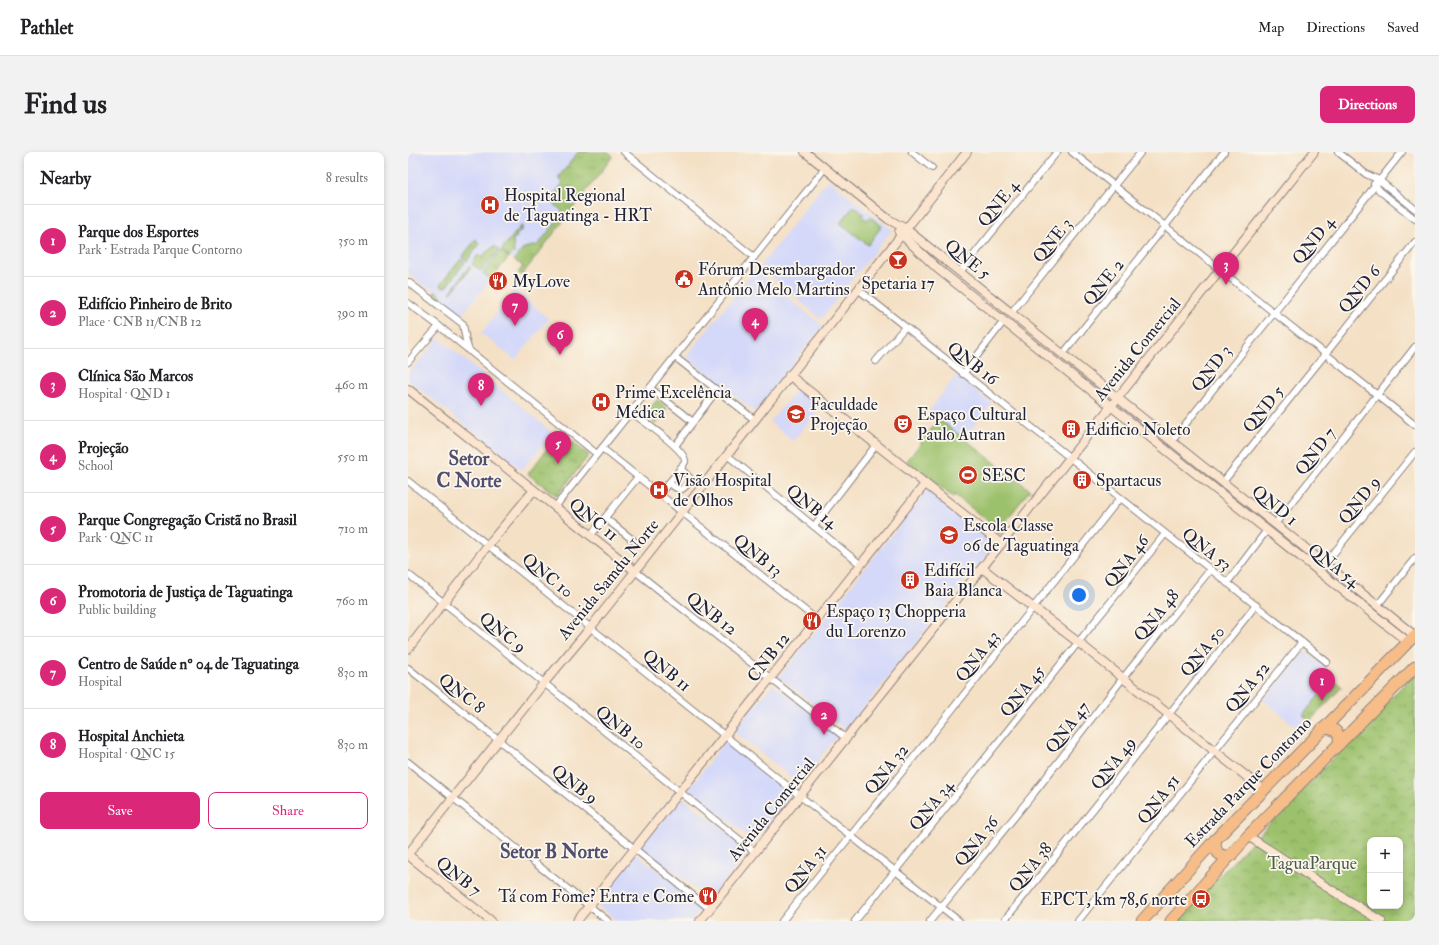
<!DOCTYPE html>
<meta charset="utf-8">
<style>
:root{--surface:#fff;--page:#f2f2f2;--text:#202124;--muted:#757577;--line:#e0e0e0;--accent:#db2777}
body{margin:0;font-family:"IM FELL Double Pica",serif;background:var(--page);color:var(--text)}
.controls{position:absolute;right:12px;bottom:12px;display:grid;overflow:hidden;border-radius:8px;box-shadow:0 2px 6px #0003}
.controls button{width:36px;height:36px;display:grid;place-items:center;padding:0;border:0;border-bottom:1px solid var(--line);background:var(--surface);color:var(--text);font:20px sans-serif}
.you{position:absolute;left:671px;top:443px;width:14px;height:14px;margin:-10px;border:3px solid #fff;border-radius:50%;background:#1a73e8;box-shadow:0 0 0 6px #1a73e833}
.badge{display:grid;place-items:center;width:26px;height:26px;border-radius:50%;background:var(--accent);color:#fff;font-size:13px;font-weight:700}
.pin{position:absolute;translate:-50% -33px;filter:drop-shadow(0 1px 2px #0008)}
.pin::after{content:'';position:absolute;top:21px;width:14px;height:12px;background:inherit;clip-path:polygon(0 0,100% 0,50% 100%)}
.list{margin:0;padding:0;list-style:none}
h2{display:flex;justify-content:space-between;align-items:center;height:52px;margin:0;padding:0 16px;font-size:17px}
h2 small{font-size:13px;font-weight:400;color:var(--muted)}
.list li{display:grid;grid-template-columns:26px 1fr auto;gap:12px;align-items:center;box-sizing:border-box;height:72px;padding:0 16px;border-top:1px solid var(--line)}
.list b{display:block;font-size:15px;white-space:nowrap}
.list p{margin:0;font-size:13px;white-space:nowrap;color:var(--muted)}
.list em{font-size:13px;font-style:normal;color:var(--muted)}
.actions{display:flex;gap:8px;padding:12px 16px}
.actions a{flex:1;padding:9px 0;border:1px solid var(--accent);border-radius:8px;text-align:center;font-size:14px;color:var(--accent)}
.actions .main{background:var(--accent);color:#fff}
.map{position:relative;flex:none;width:1007px;height:769px;overflow:hidden;border-radius:8px}
header{display:flex;align-items:center;gap:24px;box-sizing:border-box;height:56px;padding:0 20px;background:var(--surface);border-bottom:1px solid var(--line)}
header strong{font-size:19px}
nav{display:flex;gap:22px;margin-inline-start:auto;font-size:14px}
.intro{display:flex;align-items:center;justify-content:space-between;box-sizing:border-box;height:96px;padding:0 24px}
h1{margin:0;font-size:28px}
.button{padding:10px 18px;border-radius:8px;background:var(--accent);color:#fff;font-size:14px;font-weight:700}
main{display:flex;gap:24px;padding:0 24px}
aside{flex:1;background:var(--surface);border-radius:8px;box-shadow:0 2px 6px #0003}
.map>svg:first-child{display:block}
.built{fill:#d4d8f9}
.grass{fill:url(#grass-tufts);stroke:#5f7254}
.park{fill:url(#park-crowns);stroke:#5f7254;fill-rule:evenodd}
.pitch{fill:#9cc16c;stroke:#5f7254}
.lines{fill:none;stroke-linecap:round;stroke-linejoin:round}
.street-casing{stroke:#8b8180;stroke-width:8}
.secondary-casing{stroke:#8b8180;stroke-width:10}
.highway-casing{stroke:#8b8180;stroke-width:13}
.street{stroke:#fff;stroke-width:6}
.secondary{stroke:#fce5cf;stroke-width:8}
.highway{stroke:#f7bd88;stroke-width:11}
.labels{text-anchor:middle;stroke-width:3.5;stroke-linejoin:round;paint-order:stroke}
.poi-label{font-size:17px;fill:#22223b;stroke:#fbf7ec;text-anchor:start}
.street-label{font-size:17px;fill:#22223b;stroke:#fbf7ec}
.park-label{font-size:17px;fill:#4d5a4c;stroke:#fbf7ec}
.quarter-label{font-size:19px;font-weight:bold;fill:#514e70;stroke:#fbf7ec}
</style>
<header>
<strong>Pathlet</strong>
<nav><a>Map</a><a>Directions</a><a>Saved</a></nav>
</header>
<div class="intro"><h1>Find us</h1><a class="button">Directions</a></div>
<main>
<aside>
<h2>Nearby<small>8 results</small></h2>
<ul class="list">
<li><span class="badge">1</span><div><b>Parque dos Esportes</b><p>Park · Estrada Parque Contorno</p></div><em>350 m</em></li>
<li><span class="badge">2</span><div><b>Edifício Pinheiro de Brito</b><p>Place · CNB 11/CNB 12</p></div><em>390 m</em></li>
<li><span class="badge">3</span><div><b>Clínica São Marcos</b><p>Hospital · QND 1</p></div><em>460 m</em></li>
<li><span class="badge">4</span><div><b>Projeção</b><p>School</p></div><em>550 m</em></li>
<li><span class="badge">5</span><div><b>Parque Congregação Cristã no Brasil</b><p>Park · QNC 11</p></div><em>710 m</em></li>
<li><span class="badge">6</span><div><b>Promotoria de Justiça de Taguatinga</b><p>Public building</p></div><em>760 m</em></li>
<li><span class="badge">7</span><div><b>Centro de Saúde nº 04 de Taguatinga</b><p>Hospital</p></div><em>830 m</em></li>
<li><span class="badge">8</span><div><b>Hospital Anchieta</b><p>Hospital · QNC 15</p></div><em>830 m</em></li>
</ul>
<div class="actions"><a class="main">Save</a><a>Share</a></div>
</aside>
<div class="map">
<svg width="1007" height="769" viewBox="0 0 1007 769">
<defs>
<pattern id="grass-tufts" width="24" height="20" patternUnits="userSpaceOnUse"><rect width="24" height="20" fill="#9cc16c"/><path d="M3 7l-1-3M5 7V3M7 7l1-3M15 17l-1-3M17 17v-4M19 17l1-3" fill="none" stroke="#7f9c5a"/></pattern>
<pattern id="park-crowns" width="20" height="18" patternUnits="userSpaceOnUse"><rect width="20" height="18" fill="#9cc16c"/><path d="M2 6a3 3 0 1 1 6 0M12 15a3 3 0 1 1 6 0" fill="none" stroke="#7f9c5a"/></pattern>
</defs>
<rect width="100%" height="100%" fill="#fbf7ec"/>
<filter id="ink" filterUnits="userSpaceOnUse"><feTurbulence type="fractalNoise" baseFrequency=".025" numOctaves="2"/><feDisplacementMap in="SourceGraphic" scale="8" xChannelSelector="R" yChannelSelector="G"/><feConvolveMatrix kernelMatrix="1 2 1 2 8 2 1 2 1" color-interpolation-filters="sRGB"/></filter>
<filter id="wash" filterUnits="userSpaceOnUse"><feTurbulence type="fractalNoise" baseFrequency=".012" numOctaves="4" result="noise"/><feDisplacementMap in="SourceGraphic" scale="16" xChannelSelector="R" yChannelSelector="G"/><feGaussianBlur stdDeviation="0.9" result="paint"/><feColorMatrix in="noise" values="0 0 0 0 0 0 0 0 0 0 0 0 0 0 0 0 0 1.4 0 .05"/><feComposite in="paint" operator="in"/></filter>
<g filter="url(#wash)">
<rect width="100%" height="100%" fill="#f4e0c5"/>
<!-- built -->
<g class="built">
<polygon points="0,0 201,0 203,2 115,114 102,104 54,163 49,165 34,152 37,147 26,138 18,135 0,121"/>
<polygon points="420,27 484,78 413,167 352,115"/>
<polygon points="347,118 415,174 347,260 278,205"/>
<polygon points="107,138 141,167 107,208 73,181"/>
<polygon points="31,186 145,281 114,318 0,228 0,222"/>
<polygon points="548,223 584,251 556,287 521,259"/>
<polygon points="391,235 414,254 385,289 362,270"/>
<polygon points="520,337 588,391 438,578 371,525"/>
<polygon points="897,499 929,526 889,576 856,548"/>
<polygon points="365,532 430,583 391,632 326,579"/>
<polygon points="318,588 385,642 346,689 281,637"/>
<polygon points="275,646 343,698 302,747 232,694"/>
<polygon points="227,701 296,754 284,769 210,769 188,752"/>
</g>
<!-- grass -->
<g class="grass">
<polygon points="170,0 201,0 205,4 114,123 110,121 115,114 106,108 116,96 130,93 154,63 154,59 142,48 155,31 150,26"/>
<polygon points="114,73 114,78 112,78 112,80 108,83 109,85 105,87 106,101 102,105 93,98"/>
<polygon points="68,87 71,93 59,109 54,105"/>
<polygon points="87,94 91,98 73,119 64,112 70,103 74,106 77,101"/>
<polygon points="92,99 101,105 84,126 81,126 75,121"/>
<polygon points="53,107 57,110 38,135 35,136 32,133"/>
<polygon points="61,114 63,116 43,141 42,141"/>
<polygon points="28,139 37,148 34,152 37,155 23,145"/>
</g>
<!-- park -->
<g class="park">
<polygon points="152,280 181,303 149,344 120,322 142,293 159,286"/>
<path d="M1007,521V769H770L791,745ZM962,688H992V754H962Z"/>
<polygon points="925,526 934,535 902,569 895,563"/>
</g>
<!-- pitch -->
<g class="pitch">
<polygon points="446,54 456,62 454,64 459,68 462,65 474,74 460,93 432,71"/>
<polygon points="249,248 259,256 248,272 237,262"/>
<polygon points="531,267 622,338 593,375 595,377 592,382 584,377 586,374 547,343 545,345 499,309"/>
</g>
</g>
<g filter="url(#ink)">
<g class="lines">
<defs>
<g id="street">
<polyline points="216,0 346,105"/>
<polyline points="504,0 524,16"/>
<polyline points="664,0 1007,273"/>
<polyline points="930,0 958,22 971,28 1007,57"/>
<polyline points="966,32 972,39 1007,67"/>
<polyline points="552,120 649,0"/>
<polyline points="0,130 55,172 58,189 61,199"/>
<polyline points="451,138 919,510"/>
<polyline points="0,151 31,174 189,302"/>
<polyline points="603,161 733,0"/>
<polyline points="655,202 816,0"/>
<polyline points="267,205 347,268"/>
<polyline points="468,209 497,175"/>
<polyline points="0,210 31,174"/>
<polyline points="555,222 596,169"/>
<polyline points="242,236 285,270"/>
<path d="M223,260C233,268 279,298 277,310C275,315 256,336 252,342"/>
<polyline points="764,289 994,0"/>
<polyline points="267,294 309,238"/>
<polyline points="194,296 409,468"/>
<polyline points="319,303 452,412"/>
<polyline points="0,329 392,644 551,769"/>
<polyline points="815,330 1007,90"/>
<path d="M261,331C272,339 273,341 282,329L281,325L272,316"/>
<polyline points="147,355 417,16"/>
<polyline points="197,366 230,392"/>
<polyline points="867,372 1007,195"/>
<polyline points="406,374 468,293"/>
<polyline points="182,384 230,325"/>
<polyline points="917,412 1007,300"/>
<polyline points="227,419 439,587"/>
<polyline points="0,422 347,700"/>
<polyline points="819,431 859,378"/>
<polyline points="969,454 1007,406"/>
<polyline points="0,516 302,757"/>
<polyline points="0,610 200,769"/>
<polyline points="374,769 535,569 712,346"/>
<polyline points="447,769 757,382"/>
<polyline points="522,769 626,641 715,526 802,418"/>
<polyline points="596,769 848,453"/>
<polyline points="670,769 894,490"/>
</g>
<g id="secondary">
<polyline points="397,0 480,67 498,77 1006,483"/>
<polyline points="491,80 530,117 1000,490"/>
<polyline points="381,223 593,392"/>
<polyline points="0,237 227,419"/>
<polyline points="574,416 671,491 848,632 851,636 852,642"/>
<polyline points="0,497 80,393 126,338"/>
<polyline points="840,684 898,722 973,769"/>
<polyline points="0,702 136,531 183,475 559,0"/>
<polyline points="0,703 83,769"/>
<polyline points="169,769 517,332"/>
<polyline points="292,769 906,0"/>
</g>
<g id="highway">
<path d="M914,577C926,575 933,580 931,592"/>
<path d="M807,688C807,700 810,705 823,704"/>
<polyline points="734,769 807,688 1007,483"/>
<polyline points="763,769 840,684 1007,515"/>
</g>
</defs>
<!-- street casing -->
<use href="#street" class="street-casing"/>
<!-- secondary casing -->
<use href="#secondary" class="secondary-casing"/>
<!-- highway casing -->
<use href="#highway" class="highway-casing"/>
<!-- street -->
<use href="#street" class="street"/>
<!-- secondary -->
<use href="#secondary" class="secondary"/>
<!-- highway -->
<use href="#highway" class="highway"/>
</g>
</g>
<!-- icons -->
<defs>
<symbol id="hospital-disc" viewBox="-11 -11 22 22"><circle r="9.5" fill="#c8321e" stroke="#fbf7ec"/><path d="M-5-5h3v3.5h4V-5h3V5h-3V1.5h-4V5h-3Z" fill="#fff"/></symbol>
<symbol id="bar-disc" viewBox="-11 -11 22 22"><circle r="9.5" fill="#c8321e" stroke="#fbf7ec"/><path d="M-6-5H6L.8 .8V4.5H3.5V6h-7V4.5H-.8V.8Z" fill="#fff"/></symbol>
<symbol id="civic-disc" viewBox="-11 -11 22 22"><circle r="9.5" fill="#c8321e" stroke="#fbf7ec"/><path d="M-.6-6.5H3V-4.5H.6V-3L4-1V1h2V6H-6V1h2V-1L-.6-3ZM-1.2 2.5V6h2.4V2.5Z" fill="#fff"/></symbol>
<symbol id="restaurant-disc" viewBox="-11 -11 22 22"><circle r="9.5" fill="#c8321e" stroke="#fbf7ec"/><path d="M-5-6h1v4h1v-4h1v4h1v-4h1v5L-1.5 .5V6h-2V.5L-5-1ZM5-6V6H3V1.5H1.5Q1.5-4 5-6Z" fill="#fff"/></symbol>
<symbol id="university-disc" viewBox="-11 -11 22 22"><circle r="9.5" fill="#c8321e" stroke="#fbf7ec"/><path d="M0-5L7-2L0 1L-7-2ZM-4 1L0 2.5L4 1V4Q0 6-4 4Z" fill="#fff"/></symbol>
<symbol id="theatre-disc" viewBox="-11 -11 22 22"><circle r="9.5" fill="#c8321e" stroke="#fbf7ec"/><path d="M-5-5.5Q0-4 5-5.5V0Q5 5 0 6Q-5 5-5 0ZM-3.3-2.5H-1v1.5H-3.3ZM1-2.5H3.3v1.5H1ZM-2.8 1Q0 5.5 2.8 1Z" fill="#fff"/></symbol>
<symbol id="building-disc" viewBox="-11 -11 22 22"><circle r="9.5" fill="#c8321e" stroke="#fbf7ec"/><path d="M-4-6H4V6H1V3H-1V6H-4ZM-2.5-4.3h1.7v1.8h-1.7ZM.8-4.3h1.7v1.8H.8ZM-2.5-1h1.7V.8h-1.7ZM.8-1h1.7V.8H.8Z" fill="#fff"/></symbol>
<symbol id="stadium-disc" viewBox="-11 -11 22 22"><circle r="9.5" fill="#c8321e" stroke="#fbf7ec"/><path d="M0-5a6.5 5 0 1 0 0 10a6.5 5 0 1 0 0-10ZM-3.5-1.8h7v3.6h-7Z" fill="#fff"/></symbol>
<symbol id="school-disc" viewBox="-11 -11 22 22"><circle r="9.5" fill="#c8321e" stroke="#fbf7ec"/><path d="M0-5L7-2L0 1L-7-2ZM-4 1L0 2.5L4 1V4Q0 6-4 4Z" fill="#fff"/></symbol>
<symbol id="bus-disc" viewBox="-11 -11 22 22"><circle r="9.5" fill="#c8321e" stroke="#fbf7ec"/><path d="M-5-6H5V4H4V6H2V4H-2V6H-4V4H-5ZM-3.5-4V0h7V-4ZM-3.5 1.2v1.5H-2V1.2ZM2 1.2v1.5H3.5V1.2Z" fill="#fff"/></symbol>
</defs>
<g fill-rule="evenodd">
<use href="#hospital-disc" x="71" y="42" width="22" height="22"/>
<use href="#bar-disc" x="479" y="97" width="22" height="22"/>
<use href="#civic-disc" x="265" y="116" width="22" height="22"/>
<use href="#restaurant-disc" x="79" y="118" width="22" height="22"/>
<use href="#hospital-disc" x="182" y="239" width="22" height="22"/>
<use href="#university-disc" x="377" y="251" width="22" height="22"/>
<use href="#theatre-disc" x="484" y="261" width="22" height="22"/>
<use href="#building-disc" x="652" y="266" width="22" height="22"/>
<use href="#stadium-disc" x="549" y="312" width="22" height="22"/>
<use href="#building-disc" x="663" y="317" width="22" height="22"/>
<use href="#hospital-disc" x="240" y="327" width="22" height="22"/>
<use href="#school-disc" x="530" y="372" width="22" height="22"/>
<use href="#building-disc" x="491" y="417" width="22" height="22"/>
<use href="#restaurant-disc" x="393" y="458" width="22" height="22"/>
<use href="#restaurant-disc" x="289" y="733" width="22" height="22"/>
<use href="#bus-disc" x="782" y="736" width="22" height="22"/>
</g>
<g class="labels">
<!-- poi labels -->
<g class="poi-label">
<text x="96" y="49">Hospital Regional<tspan x="96" dy="20">de Taguatinga - HRT</tspan></text>
<text x="290" y="123">Fórum Desembargador<tspan x="290" dy="20">Antônio Melo Martins</tspan></text>
<text x="104" y="135">MyLove</text>
<text x="490" y="137" text-anchor="middle">Spetaria 17</text>
<text x="207" y="246">Prime Excelência<tspan x="207" dy="20">Médica</tspan></text>
<text x="402" y="258">Faculdade<tspan x="402" dy="20">Projeção</tspan></text>
<text x="509" y="268">Espaço Cultural<tspan x="509" dy="20">Paulo Autran</tspan></text>
<text x="677" y="283">Edificio Noleto</text>
<text x="574" y="329">SESC</text>
<text x="265" y="334">Visão Hospital<tspan x="265" dy="20">de Olhos</tspan></text>
<text x="688" y="334">Spartacus</text>
<text x="555" y="379">Escola Classe<tspan x="555" dy="20">06 de Taguatinga</tspan></text>
<text x="516" y="424">Edifícil<tspan x="516" dy="20">Baia Blanca</tspan></text>
<text x="418" y="465">Espaço 13 Chopperia<tspan x="418" dy="20">du Lorenzo</tspan></text>
<text x="286" y="750" text-anchor="end">Tá com Fome? Entra e Come</text>
<text x="779" y="753" text-anchor="end">EPCT, km 78,6 norte</text>
</g>
<!-- street labels -->
<g class="street-label">
<text transform="translate(590 51) rotate(-51)" y="6">QNE 4</text>
<text transform="translate(644 88) rotate(-51)" y="6">QNE 3</text>
<text transform="translate(905 88) rotate(-51)" y="6">QND 4</text>
<text transform="translate(560 107) rotate(39)" y="6">QNE 5</text>
<text transform="translate(695 130) rotate(-51)" y="6">QNE 2</text>
<text transform="translate(951 137) rotate(-51)" y="6">QND 6</text>
<text transform="translate(729 197) rotate(-51)" y="6">Avenida Comercial</text>
<text transform="translate(565 211) rotate(38)" y="6">QNB 16</text>
<text transform="translate(803 216) rotate(-52)" y="6">QND 3</text>
<text transform="translate(855 257) rotate(-51)" y="6">QND 5</text>
<text transform="translate(907 299) rotate(-52)" y="6">QND 7</text>
<text transform="translate(951 348) rotate(-51)" y="6">QND 9</text>
<text transform="translate(867 353) rotate(39)" y="6">QND 1</text>
<text transform="translate(404 354) rotate(39)" y="6">QNB 14</text>
<text transform="translate(186 367) rotate(39)" y="6">QNC 11</text>
<text transform="translate(799 397) rotate(39)" y="6">QNA 53</text>
<text transform="translate(350 403) rotate(39)" y="6">QNB 13</text>
<text transform="translate(718 409) rotate(-52)" y="6">QNA 46</text>
<text transform="translate(926 413) rotate(38)" y="6">QNA 54</text>
<text transform="translate(140 423) rotate(39)" y="6">QNC 10</text>
<text transform="translate(200 427) rotate(-51)" y="6">Avenida Samdu Norte</text>
<text transform="translate(304 461) rotate(38)" y="6">QNB 12</text>
<text transform="translate(748 463) rotate(-51)" y="6">QNA 48</text>
<text transform="translate(95 480) rotate(39)" y="6">QNC 9</text>
<text transform="translate(794 499) rotate(-51)" y="6">QNA 50</text>
<text transform="translate(569 504) rotate(-52)" y="6">QNA 43</text>
<text transform="translate(360 505) rotate(-52)" y="6">CNB 12</text>
<text transform="translate(259 518) rotate(39)" y="6">QNB 11</text>
<text transform="translate(839 535) rotate(-51)" y="6">QNA 52</text>
<text transform="translate(614 539) rotate(-51)" y="6">QNA 45</text>
<text transform="translate(54 541) rotate(39)" y="6">QNC 8</text>
<text transform="translate(213 575) rotate(39)" y="6">QNB 10</text>
<text transform="translate(659 575) rotate(-52)" y="6">QNA 47</text>
<text transform="translate(705 611) rotate(-52)" y="6">QNA 49</text>
<text transform="translate(478 617) rotate(-51)" y="6">QNA 32</text>
<text transform="translate(840 630) rotate(-46)" y="6">Estrada Parque Contorno</text>
<text transform="translate(167 632) rotate(38)" y="6">QNB 9</text>
<text transform="translate(750 647) rotate(-52)" y="6">QNA 51</text>
<text transform="translate(523 653) rotate(-51)" y="6">QNA 34</text>
<text transform="translate(363 657) rotate(-51)" y="6">Avenida Comercial</text>
<text transform="translate(568 689) rotate(-51)" y="6">QNA 36</text>
<text transform="translate(622 715) rotate(-51)" y="6">QNA 38</text>
<text transform="translate(397 717) rotate(-51)" y="6">QNA 31</text>
<text transform="translate(51 724) rotate(39)" y="6">QNB 7</text>
</g>
<!-- park labels -->
<g class="park-label">
<text x="904" y="717">TaguaParque</text>
</g>
<!-- quarter labels -->
<g class="quarter-label">
<text x="61" y="313">Setor<tspan x="61" dy="22">C Norte</tspan></text>
<text x="146" y="706">Setor B Norte</text>
</g>
</g>
</svg>
<div class="controls">
<button>+</button>
<button>−</button>
</div>
<div class="you"></div>
<div class="pin badge" style="left:914px;top:549px">1</div>
<div class="pin badge" style="left:416px;top:583px">2</div>
<div class="pin badge" style="left:818px;top:133px">3</div>
<div class="pin badge" style="left:347px;top:189px">4</div>
<div class="pin badge" style="left:150px;top:312px">5</div>
<div class="pin badge" style="left:152px;top:203px">6</div>
<div class="pin badge" style="left:107px;top:174px">7</div>
<div class="pin badge" style="left:73px;top:254px">8</div>
</div>
</main>
